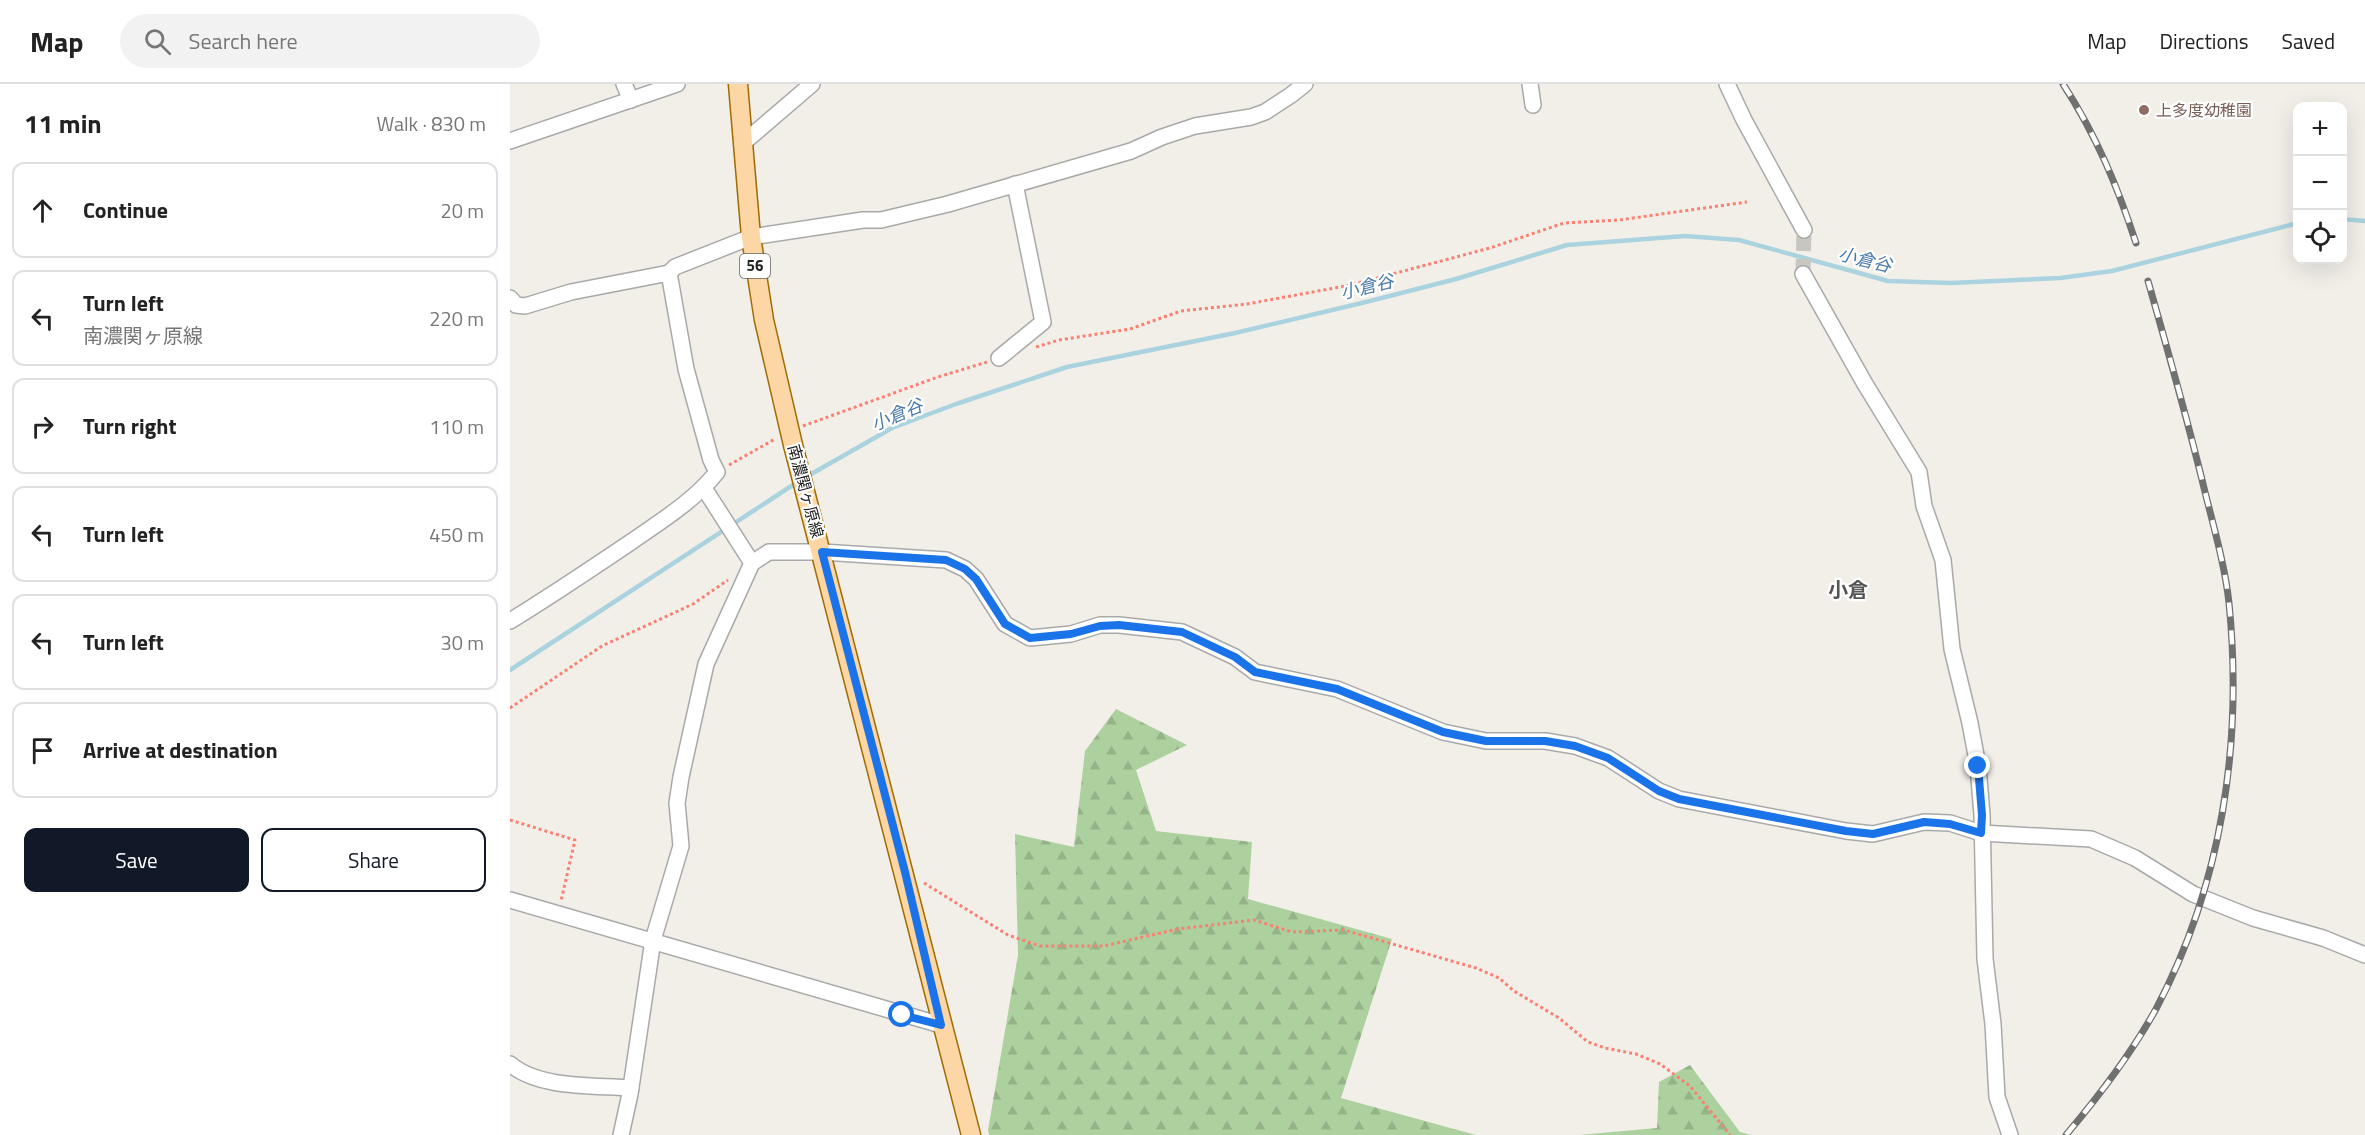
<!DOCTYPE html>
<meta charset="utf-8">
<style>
:root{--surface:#fff;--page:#f2f2f2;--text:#222;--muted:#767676;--line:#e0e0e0;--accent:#111827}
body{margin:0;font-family:"Titillium Web","Noto Sans JP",sans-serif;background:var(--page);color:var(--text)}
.controls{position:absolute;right:18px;top:18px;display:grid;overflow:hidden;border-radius:12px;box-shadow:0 6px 24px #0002}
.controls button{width:54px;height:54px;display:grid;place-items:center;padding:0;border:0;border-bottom:2px solid var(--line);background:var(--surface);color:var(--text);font:30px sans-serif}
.stop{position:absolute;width:18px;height:18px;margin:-14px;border:4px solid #1a73e8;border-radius:50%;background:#fff}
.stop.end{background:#1a73e8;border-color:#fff;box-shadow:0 2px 6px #0008}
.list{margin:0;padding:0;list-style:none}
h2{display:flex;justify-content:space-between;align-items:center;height:78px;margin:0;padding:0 24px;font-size:26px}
h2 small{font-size:20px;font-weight:400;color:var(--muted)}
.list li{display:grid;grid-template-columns:39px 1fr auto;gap:18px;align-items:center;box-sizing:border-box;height:96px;margin:0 12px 12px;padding:0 12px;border:2px solid var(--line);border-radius:12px}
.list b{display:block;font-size:22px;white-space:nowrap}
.list p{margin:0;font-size:20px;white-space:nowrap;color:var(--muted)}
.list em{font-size:20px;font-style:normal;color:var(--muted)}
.actions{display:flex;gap:12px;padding:18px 24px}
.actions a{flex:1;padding:14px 0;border:2px solid var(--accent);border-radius:12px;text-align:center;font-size:21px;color:var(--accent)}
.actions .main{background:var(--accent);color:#fff}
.icon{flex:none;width:33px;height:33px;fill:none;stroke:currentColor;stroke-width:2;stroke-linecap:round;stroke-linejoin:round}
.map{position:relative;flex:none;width:1855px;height:1051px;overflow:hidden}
header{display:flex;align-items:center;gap:36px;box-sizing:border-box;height:84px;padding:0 30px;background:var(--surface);border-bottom:2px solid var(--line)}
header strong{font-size:28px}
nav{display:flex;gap:33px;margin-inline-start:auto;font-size:21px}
.search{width:420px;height:54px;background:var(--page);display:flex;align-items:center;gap:15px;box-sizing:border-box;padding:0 21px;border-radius:33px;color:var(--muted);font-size:22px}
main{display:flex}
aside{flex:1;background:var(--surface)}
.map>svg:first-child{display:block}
.forest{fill:url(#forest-firs)}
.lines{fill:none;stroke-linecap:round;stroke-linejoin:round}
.stream{stroke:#aad3df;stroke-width:4.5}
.minor-tunnel{stroke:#c8c6c1;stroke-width:15;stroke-dasharray:15 8;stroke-linecap:butt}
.minor-casing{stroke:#a9a9a9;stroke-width:18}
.major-casing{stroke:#a06b00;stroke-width:21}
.path{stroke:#fa8072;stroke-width:3;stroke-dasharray:3 3;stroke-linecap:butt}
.minor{stroke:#fff;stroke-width:15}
.major{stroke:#fcd6a4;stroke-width:18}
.rail-casing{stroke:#707070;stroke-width:7}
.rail{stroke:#fff;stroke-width:4.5;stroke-dasharray:14;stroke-linecap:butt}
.route{stroke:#1a73e8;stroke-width:8}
.education-dot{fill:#8d6e63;stroke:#fff;stroke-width:2}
.labels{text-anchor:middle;stroke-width:4.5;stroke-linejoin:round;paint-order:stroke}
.shield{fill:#fff;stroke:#646464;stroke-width:1.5}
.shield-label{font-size:15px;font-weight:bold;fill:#222}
.education-label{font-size:16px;fill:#785e54;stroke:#fff;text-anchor:start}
.street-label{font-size:16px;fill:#222;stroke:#fff}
.water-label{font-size:18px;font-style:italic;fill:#4a7aab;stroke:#fff}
.quarter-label{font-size:20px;font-weight:bold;fill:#555;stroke:#fff}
</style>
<header>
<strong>Map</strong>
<div class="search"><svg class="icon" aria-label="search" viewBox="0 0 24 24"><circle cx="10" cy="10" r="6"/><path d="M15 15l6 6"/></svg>Search here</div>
<nav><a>Map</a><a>Directions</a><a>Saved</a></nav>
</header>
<main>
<aside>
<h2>11 min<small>Walk · 830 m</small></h2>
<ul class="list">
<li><svg class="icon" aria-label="ahead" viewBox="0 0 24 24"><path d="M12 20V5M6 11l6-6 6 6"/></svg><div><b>Continue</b></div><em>20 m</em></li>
<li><svg class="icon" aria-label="left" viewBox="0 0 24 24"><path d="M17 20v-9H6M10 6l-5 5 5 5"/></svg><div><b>Turn left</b><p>南濃関ヶ原線</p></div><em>220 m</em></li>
<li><svg class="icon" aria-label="right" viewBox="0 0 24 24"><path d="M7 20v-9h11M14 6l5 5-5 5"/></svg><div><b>Turn right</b></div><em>110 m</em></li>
<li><svg class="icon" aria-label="left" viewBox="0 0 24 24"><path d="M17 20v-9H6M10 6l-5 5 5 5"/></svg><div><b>Turn left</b></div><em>450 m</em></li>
<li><svg class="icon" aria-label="left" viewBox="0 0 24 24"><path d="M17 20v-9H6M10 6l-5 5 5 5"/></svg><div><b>Turn left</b></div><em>30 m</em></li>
<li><svg class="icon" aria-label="arrive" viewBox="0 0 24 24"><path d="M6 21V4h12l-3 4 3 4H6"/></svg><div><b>Arrive at destination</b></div></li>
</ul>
<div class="actions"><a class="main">Save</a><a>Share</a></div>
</aside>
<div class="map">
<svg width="1855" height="1051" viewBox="0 0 1855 1051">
<defs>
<pattern id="forest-firs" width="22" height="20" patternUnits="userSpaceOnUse" patternTransform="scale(1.5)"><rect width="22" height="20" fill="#add19e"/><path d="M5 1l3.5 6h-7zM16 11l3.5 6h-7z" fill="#95b388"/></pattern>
</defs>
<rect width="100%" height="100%" fill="#f2efe9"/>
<!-- forest -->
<g class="forest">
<polygon points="606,625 677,661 626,686 646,747 742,758 738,815 882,855 831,1014 966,1051 479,1051 478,1046 508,871 505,750 564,763 575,667"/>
<polygon points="1180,981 1230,1048 1241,1051 1069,1051 1147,1044 1149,998"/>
</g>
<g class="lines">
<!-- stream -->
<g class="stream">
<polyline points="1832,135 1855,137"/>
<polyline points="296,393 382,344 446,320 557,283 725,249 856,218 946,195 1057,161 1175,152 1229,156 1378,197 1441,199 1550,194 1602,187 1788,139"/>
<polyline points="0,586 289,397"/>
</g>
<!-- minor-tunnel -->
<polyline class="minor-tunnel" points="1293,190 1294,146"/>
<defs>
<g id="minor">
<polyline points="114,0 121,16"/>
<polyline points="1020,0 1023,21"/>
<polyline points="1217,0 1234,36 1294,146"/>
<polyline points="0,57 167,0"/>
<polyline points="232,60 302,0"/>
<polyline points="1293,190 1355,300 1409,388 1414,422 1433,476 1442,565 1460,639 1468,682 1472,731 1475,875 1483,940 1487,1013 1500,1051"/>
<polyline points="0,214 6,221 15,222 61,208 159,189"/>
<polyline points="489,274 533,238 505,100"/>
<polyline points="194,404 242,479"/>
<path d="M0,537C41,512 81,485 121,458C151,437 184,417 207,388L201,376L176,285L159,189L165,183L241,153L353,136H371L438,120L621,67L652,53L685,42L741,33L755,28L781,11L795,0"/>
<polyline points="0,816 431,941"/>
<path d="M0,980C29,1005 84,1001 121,1004"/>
<polyline points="111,1051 120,1010 143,856 171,762 167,719 171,693 196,580 242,479 259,468 312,468 436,476 455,485 466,495 495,540 520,554 561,550 590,541 609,541 672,548 725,573 745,588 827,605 933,648 976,657 1035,657 1065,662 1098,674 1149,707 1169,715 1336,747 1363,750 1414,738 1440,739 1471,749 1581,755 1625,774 1683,810 1743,834 1813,854 1855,871"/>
</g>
<polyline id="major" points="228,0 241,153 254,236 283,361 461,1051"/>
</defs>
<!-- minor casing -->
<use href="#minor" class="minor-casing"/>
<!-- major casing -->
<use href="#major" class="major-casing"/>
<!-- path -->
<g class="path">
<polyline points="526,263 549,256 620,245 671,227 737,220 841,201 980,164 1054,139 1109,136 1237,118"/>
<polyline points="293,342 428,293 477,278"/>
<polyline points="219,381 265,355"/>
<polyline points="0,624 92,562 183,520 218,496"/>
<polyline points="0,736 65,756 51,817"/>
<polyline points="414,799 498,851 530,862 594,862 668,845 744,836 782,848 834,846 966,884 989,894 1004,907 1049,934 1078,958 1095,964 1126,970 1150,980 1180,1002 1220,1051"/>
</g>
<!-- minor -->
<use href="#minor" class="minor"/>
<!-- major -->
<use href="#major" class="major"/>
<defs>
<g id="rail">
<path d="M1553,0C1586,51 1607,101 1626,159"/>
<path d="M1556,1051C1589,1012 1621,970 1646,925C1712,800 1733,659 1719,519C1715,482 1704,444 1695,408C1678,337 1658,267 1638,197"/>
</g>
</defs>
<!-- rail casing -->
<use href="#rail" class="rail-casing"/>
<!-- rail -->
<use href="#rail" class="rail"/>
</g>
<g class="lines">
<!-- route -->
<polyline class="route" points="392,931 431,941 395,788 312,468 436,476 455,485 466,495 495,540 520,554 561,550 590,542 609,541 672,548 725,573 745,588 827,605 933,648 976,657 1035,657 1065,662 1098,674 1149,707 1169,715 1336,747 1363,750 1414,738 1440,740 1471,749 1472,731 1468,682"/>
</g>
<!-- markers -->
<circle class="education-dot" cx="1634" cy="26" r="6"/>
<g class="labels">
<!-- shield labels -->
<rect class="shield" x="230" y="170" width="30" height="24" rx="4.5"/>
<g class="shield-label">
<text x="245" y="187">56</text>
</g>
<!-- education labels -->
<g class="education-label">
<text x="1646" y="32">上多度幼稚園</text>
</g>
<!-- street labels -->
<g class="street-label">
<text transform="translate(296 407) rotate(75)" y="6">南濃関ヶ原線</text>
</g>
<!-- water labels -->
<g class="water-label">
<text transform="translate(1355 176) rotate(14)" y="6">小倉谷</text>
<text transform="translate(857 203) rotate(-14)" y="6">小倉谷</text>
<text transform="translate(387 331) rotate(-23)" y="6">小倉谷</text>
</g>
<!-- quarter labels -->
<g class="quarter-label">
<text x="1338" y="513">小倉</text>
</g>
</g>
</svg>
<div class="controls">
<button>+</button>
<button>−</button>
<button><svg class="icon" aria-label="locate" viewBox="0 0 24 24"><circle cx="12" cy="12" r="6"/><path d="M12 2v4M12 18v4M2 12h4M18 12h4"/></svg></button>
</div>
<div class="stop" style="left:392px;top:931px"></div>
<div class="stop end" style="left:1468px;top:682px"></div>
</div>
</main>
